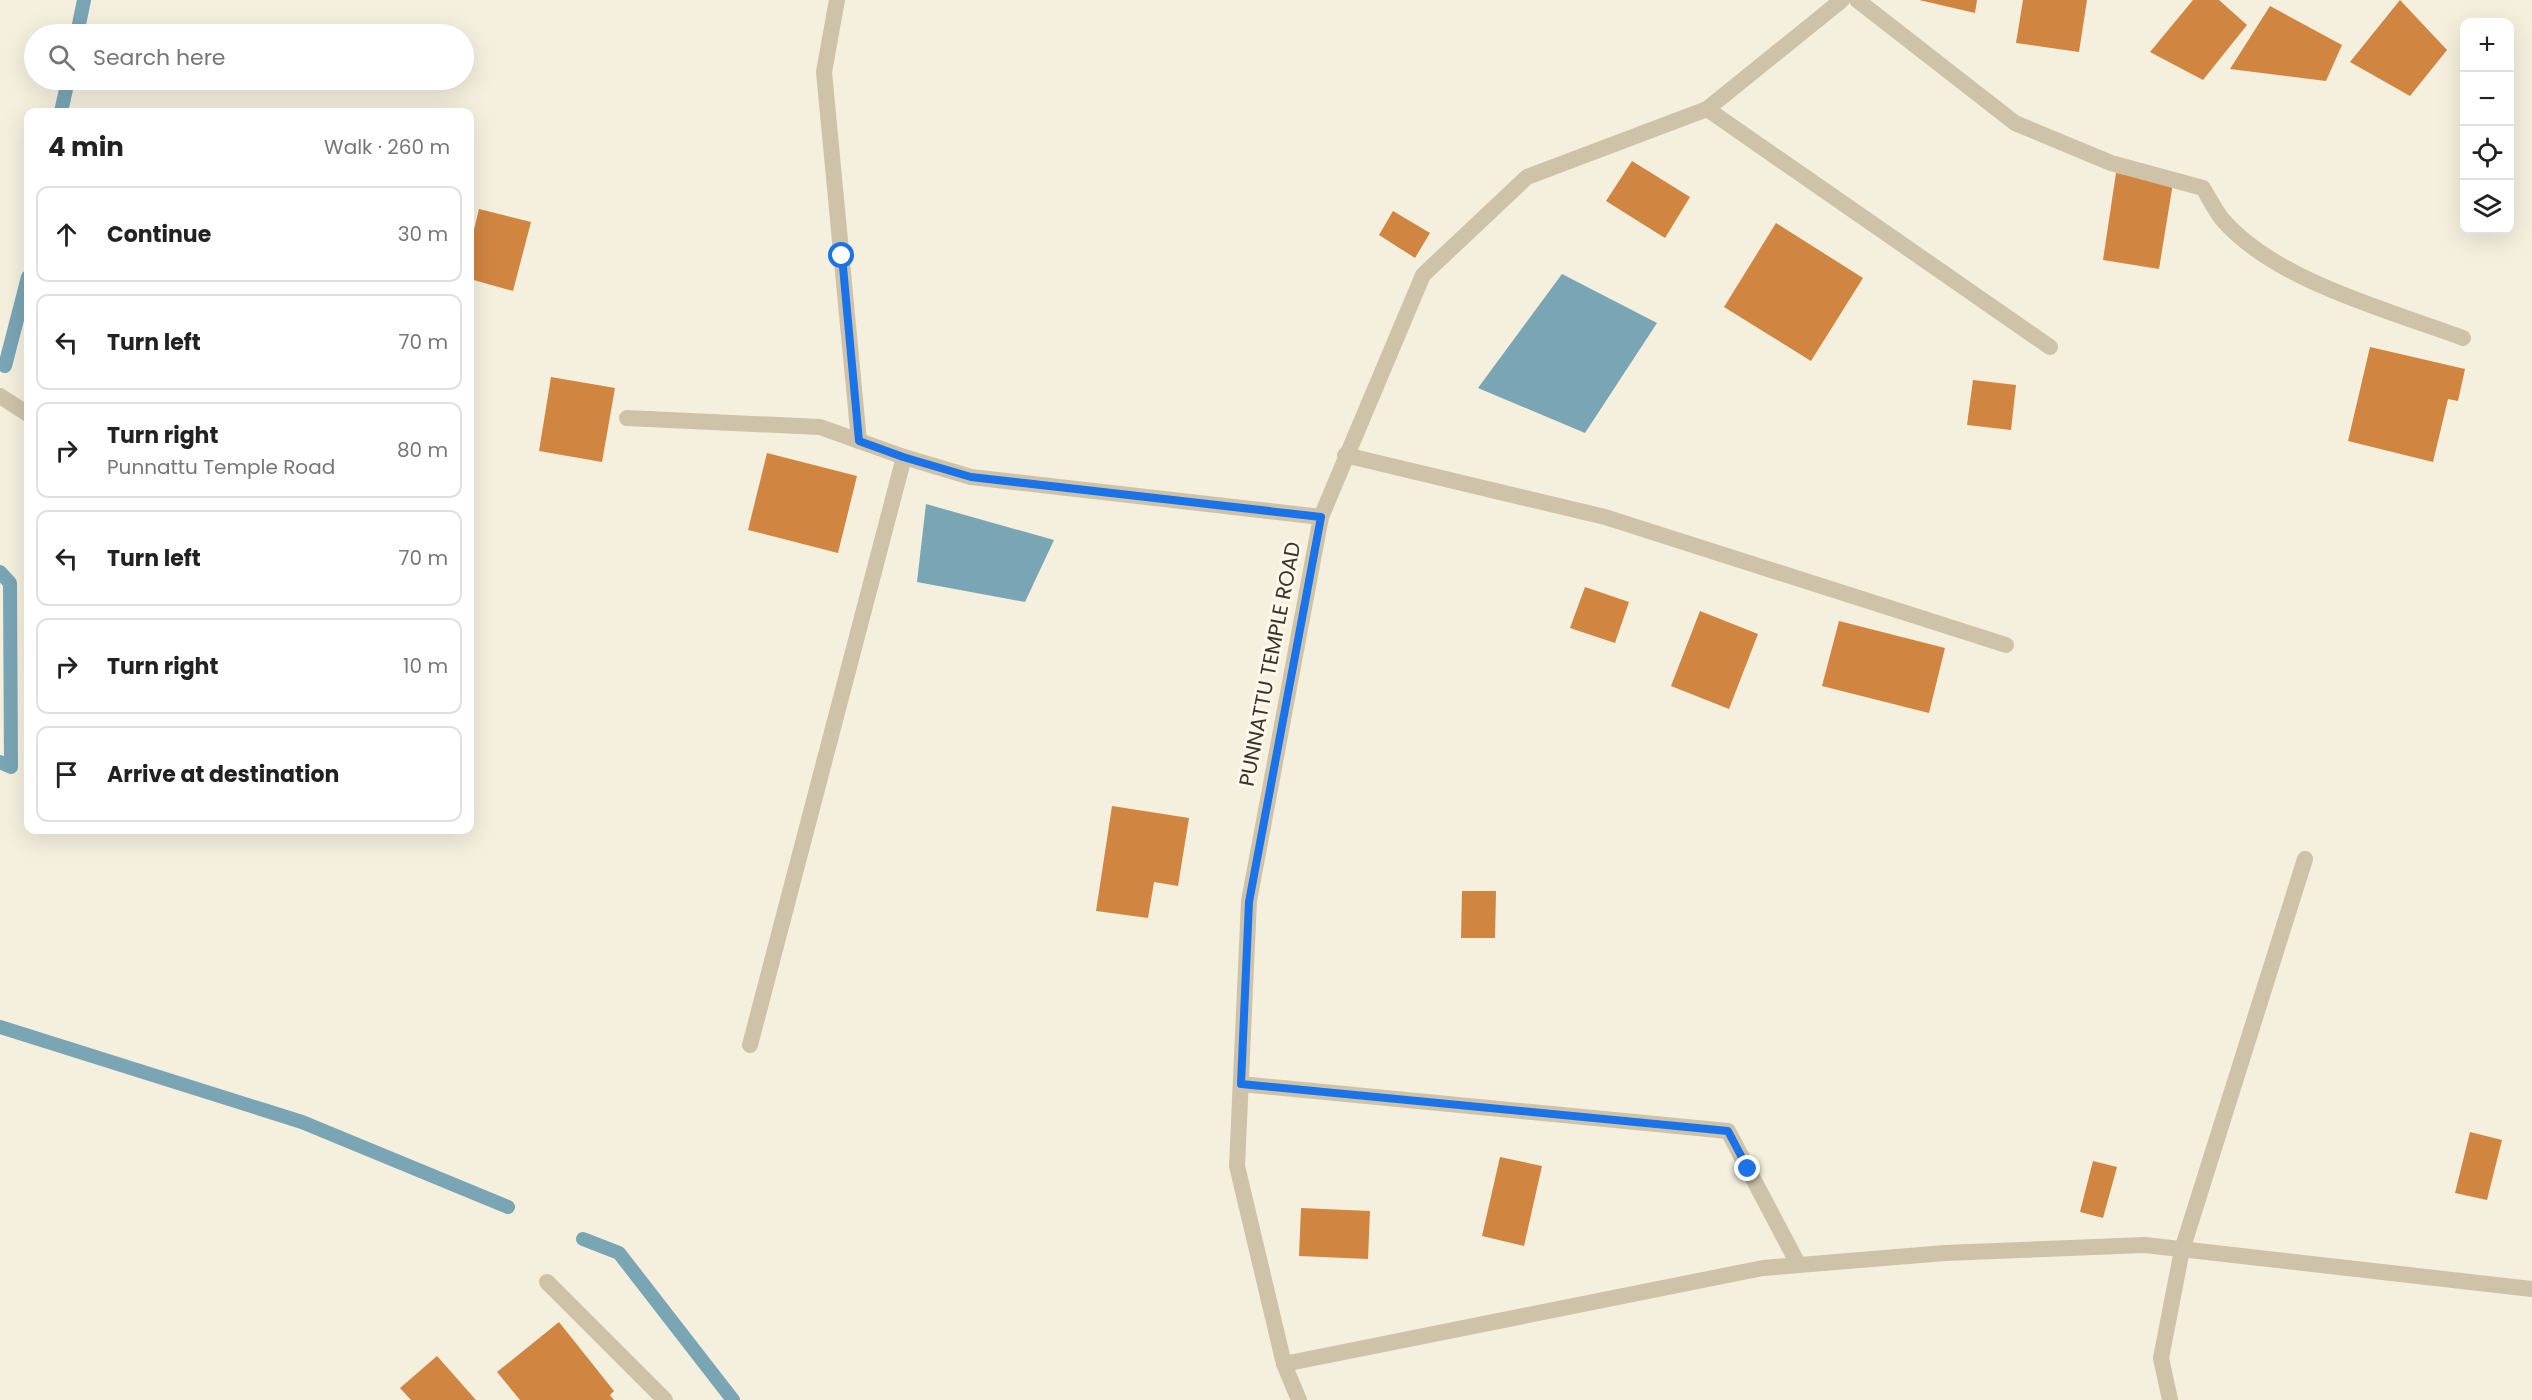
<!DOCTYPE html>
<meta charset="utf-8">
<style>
:root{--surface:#fff;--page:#f6f6f6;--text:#222;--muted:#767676;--line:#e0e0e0}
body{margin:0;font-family:Poppins,sans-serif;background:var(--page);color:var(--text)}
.controls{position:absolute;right:18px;top:18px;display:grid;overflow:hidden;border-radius:12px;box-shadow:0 6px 24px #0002}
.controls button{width:54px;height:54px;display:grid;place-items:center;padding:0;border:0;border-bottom:2px solid var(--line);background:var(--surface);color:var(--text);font:30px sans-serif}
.stop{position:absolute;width:18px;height:18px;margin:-14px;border:4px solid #1a73e8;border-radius:50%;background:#fff}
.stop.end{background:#1a73e8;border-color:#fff;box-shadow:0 2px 6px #0008}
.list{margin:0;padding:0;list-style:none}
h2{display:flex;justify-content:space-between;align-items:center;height:78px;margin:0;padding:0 24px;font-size:26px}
h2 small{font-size:20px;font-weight:400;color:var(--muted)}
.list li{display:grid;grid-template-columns:39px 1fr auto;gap:18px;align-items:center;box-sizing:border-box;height:96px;margin:0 12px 12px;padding:0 12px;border:2px solid var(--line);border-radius:12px}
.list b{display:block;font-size:22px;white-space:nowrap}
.list p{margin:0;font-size:20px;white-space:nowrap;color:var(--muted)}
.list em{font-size:20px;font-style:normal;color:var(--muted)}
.icon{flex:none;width:33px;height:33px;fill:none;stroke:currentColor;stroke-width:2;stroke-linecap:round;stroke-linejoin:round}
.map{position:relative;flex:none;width:2532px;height:1400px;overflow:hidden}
.search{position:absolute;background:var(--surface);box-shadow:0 6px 24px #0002;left:24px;top:24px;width:450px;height:66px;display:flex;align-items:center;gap:15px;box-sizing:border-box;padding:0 21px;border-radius:33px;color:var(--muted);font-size:22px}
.panel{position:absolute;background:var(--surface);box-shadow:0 6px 24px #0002;left:24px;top:108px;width:450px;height:726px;border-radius:12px}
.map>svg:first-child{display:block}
.water{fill:#7aa5b5}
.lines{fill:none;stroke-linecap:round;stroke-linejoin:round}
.stream{stroke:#7aa5b5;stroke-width:14}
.building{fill:#d08541}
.service{stroke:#cec3a8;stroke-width:16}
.minor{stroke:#cec3a8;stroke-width:16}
.route{stroke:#1a73e8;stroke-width:8}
.labels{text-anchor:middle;stroke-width:6;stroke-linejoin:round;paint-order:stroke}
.street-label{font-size:21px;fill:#3b3329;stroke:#fcf8eb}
</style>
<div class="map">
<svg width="2532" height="1400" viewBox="0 0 2532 1400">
<rect width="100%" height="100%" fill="#f5efde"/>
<!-- water -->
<g class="water">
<polygon points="1562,274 1657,323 1585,433 1478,388"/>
<polygon points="926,504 1054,540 1025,602 917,582"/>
</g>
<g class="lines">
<!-- stream -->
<g class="stream">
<polyline points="77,34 84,0"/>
<polyline points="61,112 68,80"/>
<polyline points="5,366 28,277"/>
<polyline points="0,572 10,583 11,767 0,762"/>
<polyline points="0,1027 302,1122 508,1207"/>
<polyline points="583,1239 619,1253 733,1400"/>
</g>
</g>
<!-- building -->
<g class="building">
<polygon points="1919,0 1977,0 1975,13"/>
<polygon points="2023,0 2087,0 2079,52 2016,43"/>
<polygon points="2193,0 2219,0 2247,25 2203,80 2150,52"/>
<polygon points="2400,0 2447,50 2410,96 2350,62"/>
<polygon points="2270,6 2342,45 2326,81 2230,69"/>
<polygon points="1632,161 1690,197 1665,238 1606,201"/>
<polygon points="2116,173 2173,183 2159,269 2103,260"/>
<polygon points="479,209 531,222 513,291 470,279 470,246"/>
<polygon points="1393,211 1430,233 1415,258 1379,235"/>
<polygon points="1776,223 1863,278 1811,361 1724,307"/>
<polygon points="2370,347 2465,369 2458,401 2448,399 2433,462 2348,441"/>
<polygon points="551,377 615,388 602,462 539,451"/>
<polygon points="1973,380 2016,385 2011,430 1967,425"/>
<polygon points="767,453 857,476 838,553 748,530"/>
<polygon points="1585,587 1629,602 1615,643 1570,628"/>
<polygon points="1700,611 1758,634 1729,709 1671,686"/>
<polygon points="1839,621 1945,648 1929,713 1822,686"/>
<polygon points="1112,806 1189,818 1178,886 1154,882 1148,918 1096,911"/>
<polygon points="1462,891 1496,891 1495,938 1461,938"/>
<polygon points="2470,1132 2502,1140 2487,1200 2455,1193"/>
<polygon points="1500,1157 1542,1166 1524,1246 1482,1236"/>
<polygon points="2093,1161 2117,1167 2103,1218 2080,1212"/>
<polygon points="1301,1208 1370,1211 1368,1259 1299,1256"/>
<polygon points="559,1322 614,1391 610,1395 614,1400 520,1400 497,1372"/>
<polygon points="437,1356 476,1400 411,1400 400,1388"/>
</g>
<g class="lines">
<!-- service -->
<g class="service">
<polyline points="1707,109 2050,347"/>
<polyline points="1345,455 1605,517 2006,645"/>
</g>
<!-- minor -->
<g class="minor">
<polyline points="837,0 824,72 859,441"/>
<path d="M1857,0L2015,123L2111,163L2203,188C2209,198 2215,210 2222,219C2275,281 2388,310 2463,338"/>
<polyline points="0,396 28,414"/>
<polyline points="627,418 820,427 904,457 971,477 1321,517"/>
<polyline points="750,1045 904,457"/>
<polyline points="1241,1084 1728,1131 1798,1264"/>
<polyline points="547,1282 665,1400"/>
<polyline points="1284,1364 1763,1268 1945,1253 2145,1245 2532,1289"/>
<polyline points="1299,1400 1284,1364 1237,1166 1249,901 1321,517 1423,275 1527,177 1707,109 1842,0"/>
<polyline points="2170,1400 2161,1358 2182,1250 2305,859"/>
</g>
</g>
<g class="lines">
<!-- route -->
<polyline class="route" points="842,256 859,441 903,457 971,477 1321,517 1249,902 1241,1084 1728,1131 1748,1169"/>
</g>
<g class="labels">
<!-- street labels -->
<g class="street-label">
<text transform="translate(1270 664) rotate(-79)" y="7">PUNNATTU TEMPLE ROAD</text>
</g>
</g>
</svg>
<div class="controls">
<button>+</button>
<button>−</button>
<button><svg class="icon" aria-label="locate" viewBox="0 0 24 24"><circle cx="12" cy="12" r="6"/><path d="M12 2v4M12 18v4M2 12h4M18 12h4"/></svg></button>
<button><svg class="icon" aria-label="layers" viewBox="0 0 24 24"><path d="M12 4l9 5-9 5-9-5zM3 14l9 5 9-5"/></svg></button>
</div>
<div class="stop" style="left:842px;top:256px"></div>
<div class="stop end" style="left:1748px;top:1169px"></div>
<div class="search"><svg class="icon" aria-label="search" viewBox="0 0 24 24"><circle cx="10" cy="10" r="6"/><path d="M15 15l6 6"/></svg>Search here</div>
<section class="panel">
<h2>4 min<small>Walk · 260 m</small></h2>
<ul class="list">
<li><svg class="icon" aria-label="ahead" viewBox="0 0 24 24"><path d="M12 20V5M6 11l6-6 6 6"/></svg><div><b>Continue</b></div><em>30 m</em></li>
<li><svg class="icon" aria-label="left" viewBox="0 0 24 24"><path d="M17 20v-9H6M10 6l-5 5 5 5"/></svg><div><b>Turn left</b></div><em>70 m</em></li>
<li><svg class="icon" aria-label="right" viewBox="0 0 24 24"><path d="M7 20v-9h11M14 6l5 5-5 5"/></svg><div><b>Turn right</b><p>Punnattu Temple Road</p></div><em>80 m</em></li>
<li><svg class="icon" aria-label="left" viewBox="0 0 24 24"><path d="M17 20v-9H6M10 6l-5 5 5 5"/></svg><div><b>Turn left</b></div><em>70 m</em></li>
<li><svg class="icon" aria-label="right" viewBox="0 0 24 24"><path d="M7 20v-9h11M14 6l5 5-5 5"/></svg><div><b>Turn right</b></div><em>10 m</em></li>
<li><svg class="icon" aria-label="arrive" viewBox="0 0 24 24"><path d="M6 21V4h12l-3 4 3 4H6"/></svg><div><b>Arrive at destination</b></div></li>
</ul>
</section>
</div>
